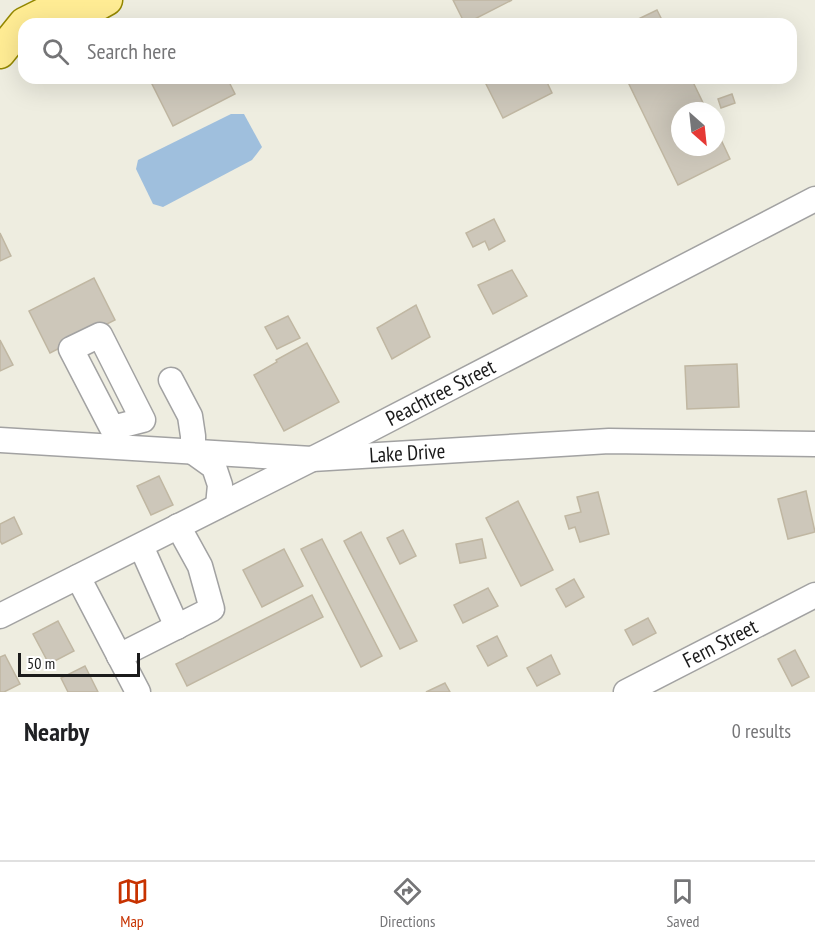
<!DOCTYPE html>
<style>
:root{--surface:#fff;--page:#f2f2f2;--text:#202124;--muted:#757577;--line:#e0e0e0;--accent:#c73200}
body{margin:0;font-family:"PT Sans Narrow",sans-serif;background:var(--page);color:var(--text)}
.compass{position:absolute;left:671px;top:102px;width:54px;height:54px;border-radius:50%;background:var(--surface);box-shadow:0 6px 24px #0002;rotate:153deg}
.scale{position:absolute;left:18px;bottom:15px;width:122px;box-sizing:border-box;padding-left:6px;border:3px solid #1b1b1b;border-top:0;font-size:16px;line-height:21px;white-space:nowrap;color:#1b1b1b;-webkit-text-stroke:4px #fff;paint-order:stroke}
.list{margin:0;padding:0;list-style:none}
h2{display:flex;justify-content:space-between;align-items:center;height:78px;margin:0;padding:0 24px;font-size:26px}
h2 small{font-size:20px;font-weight:400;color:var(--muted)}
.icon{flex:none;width:33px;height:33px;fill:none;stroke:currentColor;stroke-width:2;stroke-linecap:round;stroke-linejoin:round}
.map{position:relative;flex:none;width:815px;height:692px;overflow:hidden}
.search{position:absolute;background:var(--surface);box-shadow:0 6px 24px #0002;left:18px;right:18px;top:18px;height:66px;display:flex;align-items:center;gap:15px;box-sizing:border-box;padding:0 21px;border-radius:18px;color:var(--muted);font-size:22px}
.sheet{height:168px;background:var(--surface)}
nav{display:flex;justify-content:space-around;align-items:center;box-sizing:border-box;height:84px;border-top:2px solid var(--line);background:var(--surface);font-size:16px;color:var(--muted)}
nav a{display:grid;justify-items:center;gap:3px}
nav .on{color:var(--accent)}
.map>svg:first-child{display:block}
.water{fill:#9fbfdd}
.building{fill:#cdc7ba;stroke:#c0b7a2;stroke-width:1.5}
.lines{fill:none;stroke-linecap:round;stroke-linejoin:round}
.minor-casing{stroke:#a2a2a2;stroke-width:27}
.major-casing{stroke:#938700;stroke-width:33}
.minor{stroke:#fff;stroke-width:24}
.major{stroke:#ffec94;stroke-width:30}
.labels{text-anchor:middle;stroke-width:4.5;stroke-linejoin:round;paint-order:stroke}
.street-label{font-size:21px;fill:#1b1b1b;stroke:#fff}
</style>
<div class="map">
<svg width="815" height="692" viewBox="0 0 815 692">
<rect width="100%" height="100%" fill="#eeede0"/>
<!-- water -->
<polygon class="water" points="231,114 244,114 262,147 252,160 163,207 153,204 136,169 138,160"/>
<!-- building -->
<g class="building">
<polygon points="453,0 512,0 465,24"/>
<polygon points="657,10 664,24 628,24"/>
<polygon points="159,78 227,78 235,94 173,126 151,82"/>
<polygon points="483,78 545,78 552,93 503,118"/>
<polygon points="626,78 691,78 707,111 680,111 680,147 716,147 716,129 730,159 678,185"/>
<polygon points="732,94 735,103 721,108 718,99"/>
<polygon points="494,219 505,241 489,250 485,241 473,247 466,233"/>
<polygon points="0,233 11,256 0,261"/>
<polygon points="512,270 527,296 493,314 478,285"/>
<polygon points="94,278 115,320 50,353 29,311"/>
<polygon points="416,305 430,337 392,359 377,328"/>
<polygon points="288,316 300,338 277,349 265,327"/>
<polygon points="0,340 13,365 0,371"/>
<polygon points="307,343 339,402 284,431 254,375 277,362 276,360"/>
<polygon points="737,364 739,407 687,409 685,366"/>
<polygon points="159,476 173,505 151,515 137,486"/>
<polygon points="806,491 815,532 788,539 778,499"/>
<polygon points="598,492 609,534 580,542 575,527 569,529 565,516 581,512 577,497"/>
<polygon points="518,501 553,570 521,586 486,518"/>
<polygon points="14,517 22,534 2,544 0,541 0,524"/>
<polygon points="403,530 416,556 400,564 387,538"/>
<polygon points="361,532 417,641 400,649 344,541"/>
<polygon points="322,539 382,656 361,667 301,549"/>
<polygon points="482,539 486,558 460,563 456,544"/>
<polygon points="284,549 303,586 262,607 243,570"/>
<polygon points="574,579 584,597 566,607 556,589"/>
<polygon points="488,588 498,606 463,623 454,605"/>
<polygon points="312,595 323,617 187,686 176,664"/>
<polygon points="648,618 656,633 633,645 625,630"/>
<polygon points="58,621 74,651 49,664 33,634"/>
<polygon points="497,636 507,656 488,666 477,646"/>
<polygon points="795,650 809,677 792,686 778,659"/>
<polygon points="5,655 20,684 4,692 0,692 0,657"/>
<polygon points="551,655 560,674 537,686 527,668"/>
<polygon points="85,666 98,692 68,692 61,678"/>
<polygon points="445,683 450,692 426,692"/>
</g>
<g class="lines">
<defs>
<g id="minor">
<polygon points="100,335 143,420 112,428 71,349"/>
<polyline points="171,380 190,416 193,436 193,452 214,467 220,485 218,506"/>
<path id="s1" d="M0,440L312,459L609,441L815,444"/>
<polyline points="141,546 177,627"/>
<polyline points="78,577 138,692"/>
<path id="s2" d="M0,616L336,447L815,199"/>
<polyline points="119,656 212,609 200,566 178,526"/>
<path id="s3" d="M626,692L815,595"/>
</g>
<g id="major">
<polyline points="64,24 107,0"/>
<polyline points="0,53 24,23 70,0"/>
</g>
</defs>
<!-- minor casing -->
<use href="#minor" class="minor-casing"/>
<!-- major casing -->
<use href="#major" class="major-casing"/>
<!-- minor -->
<use href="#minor" class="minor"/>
<!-- major -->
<use href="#major" class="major"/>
</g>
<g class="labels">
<!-- street labels -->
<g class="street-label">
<text dy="7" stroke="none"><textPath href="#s2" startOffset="494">Peachtree Street</textPath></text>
<text dy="7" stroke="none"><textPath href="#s1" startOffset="408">Lake Drive</textPath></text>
<text dy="7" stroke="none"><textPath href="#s3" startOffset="106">Fern Street</textPath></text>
</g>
</g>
</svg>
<svg class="compass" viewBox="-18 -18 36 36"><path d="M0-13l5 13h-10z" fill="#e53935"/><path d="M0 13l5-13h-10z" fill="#757577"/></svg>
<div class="scale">50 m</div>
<div class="search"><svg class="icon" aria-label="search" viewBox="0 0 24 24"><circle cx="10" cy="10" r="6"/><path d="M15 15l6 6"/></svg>Search here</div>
</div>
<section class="sheet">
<h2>Nearby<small>0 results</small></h2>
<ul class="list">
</ul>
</section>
<nav>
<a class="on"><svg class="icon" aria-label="map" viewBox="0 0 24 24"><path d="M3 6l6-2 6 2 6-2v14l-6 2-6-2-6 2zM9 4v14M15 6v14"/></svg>Map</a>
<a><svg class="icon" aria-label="directions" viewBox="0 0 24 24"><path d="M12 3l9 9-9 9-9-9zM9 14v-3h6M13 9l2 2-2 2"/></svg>Directions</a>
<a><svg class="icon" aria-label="saved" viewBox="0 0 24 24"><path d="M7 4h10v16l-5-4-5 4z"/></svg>Saved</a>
</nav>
